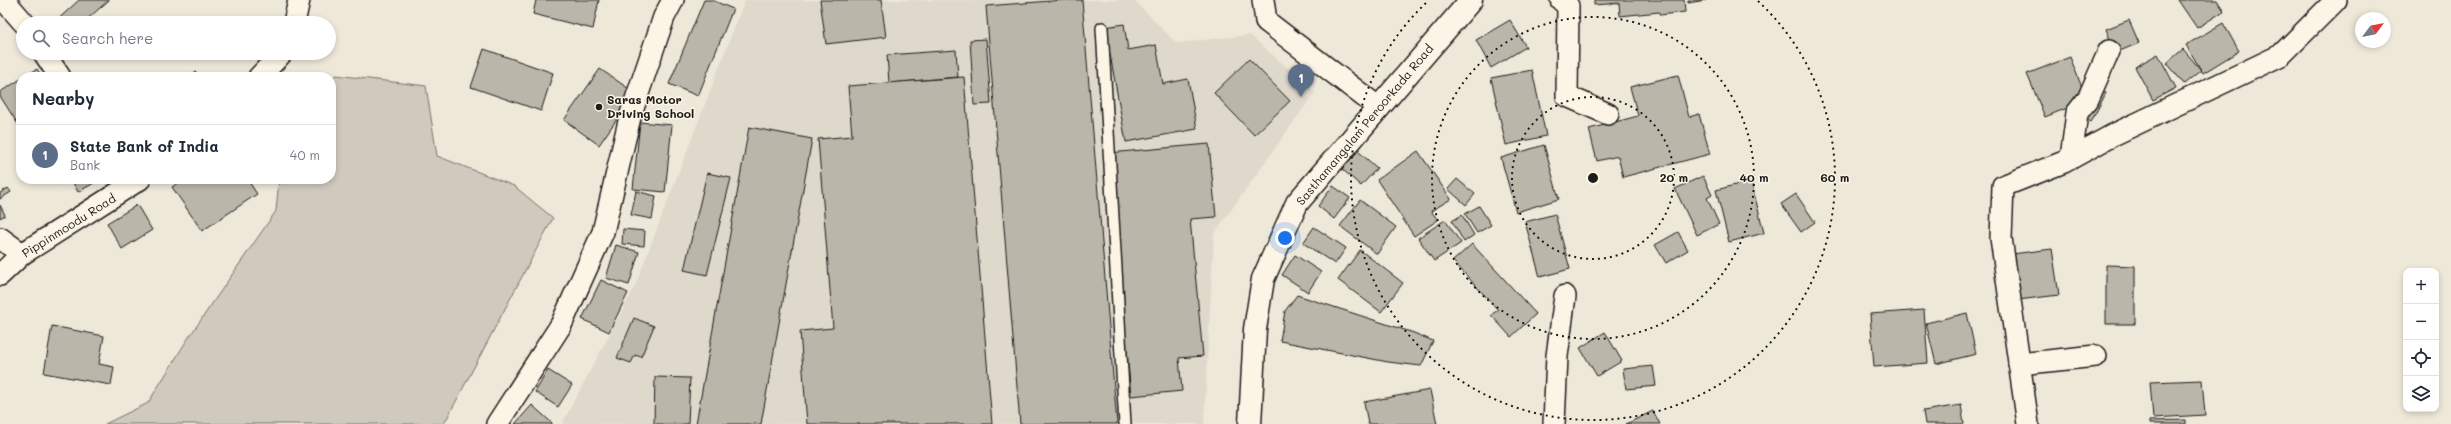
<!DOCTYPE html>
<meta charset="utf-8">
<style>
:root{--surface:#fff;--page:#f2f2f3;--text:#1f2937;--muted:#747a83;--line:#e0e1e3;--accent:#1c1c1c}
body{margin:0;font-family:Mali,sans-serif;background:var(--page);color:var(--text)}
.controls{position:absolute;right:12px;bottom:12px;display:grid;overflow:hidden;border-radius:8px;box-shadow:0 2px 6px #0003}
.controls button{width:36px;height:36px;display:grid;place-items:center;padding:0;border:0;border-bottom:1px solid var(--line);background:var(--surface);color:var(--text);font:20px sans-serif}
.compass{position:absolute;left:2355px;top:12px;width:36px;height:36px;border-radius:50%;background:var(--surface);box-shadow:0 2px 6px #0003;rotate:58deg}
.you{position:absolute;left:1285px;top:238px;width:14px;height:14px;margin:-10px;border:3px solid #fff;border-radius:50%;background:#1a73e8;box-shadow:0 0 0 6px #1a73e833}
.badge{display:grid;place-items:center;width:26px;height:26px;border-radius:50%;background:var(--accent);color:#fff;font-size:13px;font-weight:700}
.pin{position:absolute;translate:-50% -33px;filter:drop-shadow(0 1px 2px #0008)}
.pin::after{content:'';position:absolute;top:21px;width:14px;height:12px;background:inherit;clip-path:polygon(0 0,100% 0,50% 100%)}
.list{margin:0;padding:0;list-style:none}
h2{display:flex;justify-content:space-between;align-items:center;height:52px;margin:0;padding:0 16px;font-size:17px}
h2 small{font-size:13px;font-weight:400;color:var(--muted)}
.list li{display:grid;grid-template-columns:26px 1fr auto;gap:12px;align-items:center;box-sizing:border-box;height:60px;padding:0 16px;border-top:1px solid var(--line)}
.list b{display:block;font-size:15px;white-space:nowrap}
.list p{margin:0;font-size:13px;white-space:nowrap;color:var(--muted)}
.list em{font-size:13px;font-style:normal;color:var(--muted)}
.icon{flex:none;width:22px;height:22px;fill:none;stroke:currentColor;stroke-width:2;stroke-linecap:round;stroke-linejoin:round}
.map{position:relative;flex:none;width:2451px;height:424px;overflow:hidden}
.search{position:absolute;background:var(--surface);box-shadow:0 2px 6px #0003;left:16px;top:16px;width:320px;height:44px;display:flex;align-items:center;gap:10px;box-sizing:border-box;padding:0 14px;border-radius:22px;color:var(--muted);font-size:15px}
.panel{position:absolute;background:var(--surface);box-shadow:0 2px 6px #0003;left:16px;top:72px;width:320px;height:112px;border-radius:16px}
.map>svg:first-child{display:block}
.built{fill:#ded9cb}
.green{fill:#cfcabd;stroke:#76736c}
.building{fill:#bab6aa;stroke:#1c1c1c}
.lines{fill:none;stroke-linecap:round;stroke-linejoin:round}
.lane-casing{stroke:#1c1c1c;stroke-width:14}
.street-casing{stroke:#1c1c1c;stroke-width:24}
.secondary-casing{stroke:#1c1c1c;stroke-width:25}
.lane{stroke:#fcf5e5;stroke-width:11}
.street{stroke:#fcf5e5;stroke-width:21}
.secondary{stroke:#fcf5e5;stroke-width:22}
.ring{fill:none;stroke:#1c1c1c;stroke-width:2;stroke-dasharray:2 4}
.poi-dot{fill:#1c1c1c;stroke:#fcf5e5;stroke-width:1.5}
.labels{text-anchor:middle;stroke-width:3;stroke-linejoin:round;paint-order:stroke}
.poi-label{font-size:12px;font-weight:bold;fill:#1c1c1c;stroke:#fcf5e5;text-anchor:start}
.street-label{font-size:12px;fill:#1c1c1c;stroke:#fcf5e5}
.centre{fill:#1c1c1c;stroke:#fcf5e5;stroke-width:2}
.ring-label{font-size:12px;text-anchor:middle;font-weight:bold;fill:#1c1c1c;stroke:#fcf5e5;stroke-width:3;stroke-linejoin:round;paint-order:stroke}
</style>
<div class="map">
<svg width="2451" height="424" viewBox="0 0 2451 424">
<rect width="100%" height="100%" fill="#eee8d9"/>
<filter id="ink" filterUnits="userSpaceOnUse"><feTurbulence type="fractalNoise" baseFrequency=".025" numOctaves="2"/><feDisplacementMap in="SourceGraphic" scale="8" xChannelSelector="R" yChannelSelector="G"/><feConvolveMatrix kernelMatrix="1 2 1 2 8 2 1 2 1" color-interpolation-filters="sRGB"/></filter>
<g filter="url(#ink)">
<!-- built -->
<polygon class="built" points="745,0 1134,0 1176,43 1250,35 1315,92 1214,234 1204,424 562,424 635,286"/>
<!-- green -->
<polygon class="green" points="336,75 426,86 437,156 514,186 553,218 444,424 105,424 148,403 187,340 276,211 279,179 331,179 331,79"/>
<!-- building -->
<g class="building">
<polygon points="79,0 109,0 83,23 54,23"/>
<polygon points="536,0 599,0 593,29 533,14"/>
<polygon points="704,0 712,0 733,9 698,96 669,84"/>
<polygon points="820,0 881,0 886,37 826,44"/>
<polygon points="1064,0 1082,0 1117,424 1020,424 986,6"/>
<polygon points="1594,0 1684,0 1685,12 1660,15 1659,12 1620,16 1619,3 1594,5"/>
<polygon points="1688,0 1706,0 1688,3"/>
<polygon points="2178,0 2217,0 2224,11 2197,28"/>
<polygon points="1510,20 1526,47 1491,68 1476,40"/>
<polygon points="2129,20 2139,43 2115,53 2106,29"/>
<polygon points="2223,23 2239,51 2203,73 2186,45"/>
<polygon points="1124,24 1128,50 1156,45 1163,84 1188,79 1197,129 1126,142 1105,27"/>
<polygon points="986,39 991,104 974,105 970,40"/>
<polygon points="484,49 553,73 541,111 471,87"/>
<polygon points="2183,49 2201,70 2184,84 2167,63"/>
<polygon points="956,50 958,77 889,83 887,55"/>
<polygon points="2158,54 2176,88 2153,100 2135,67"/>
<polygon points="2070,57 2087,100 2045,117 2027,74"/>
<polygon points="1249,59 1290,101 1254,135 1214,93"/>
<polygon points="37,69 42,77 24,77"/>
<polygon points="600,69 635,93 599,145 564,120"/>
<polygon points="1532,70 1546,136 1506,145 1491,78"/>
<polygon points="196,72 199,77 188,77"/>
<polygon points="1678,75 1689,117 1699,114 1710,154 1623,177 1618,156 1597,161 1589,129 1638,116 1630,87"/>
<polygon points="964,77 992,424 807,424 800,331 833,328 818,139 852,136 848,86"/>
<polygon points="21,79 21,129 0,96 0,92"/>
<polygon points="2095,87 2106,93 2091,122 2079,116"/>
<polygon points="640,122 672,125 665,192 633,189"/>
<polygon points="749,127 812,139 761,424 696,424"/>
<polygon points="1209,144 1216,217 1190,219 1203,356 1179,358 1182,391 1131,396 1109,153"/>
<polygon points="1544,145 1559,199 1516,212 1501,158"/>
<polygon points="1358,151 1377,168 1361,186 1342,169"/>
<polygon points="1418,151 1451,199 1431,211 1438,220 1414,236 1377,180"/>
<polygon points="707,173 731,178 707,275 684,270"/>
<polygon points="1703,176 1712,195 1707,198 1719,224 1697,235 1675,189"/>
<polygon points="56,179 68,179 59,184"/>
<polygon points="71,179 101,179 78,192"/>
<polygon points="184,179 247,179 257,194 202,231 172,187"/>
<polygon points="1457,179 1475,194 1466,205 1448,189"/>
<polygon points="1751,181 1764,233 1729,242 1716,190"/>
<polygon points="1333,186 1350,198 1334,219 1318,206"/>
<polygon points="8,188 11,192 0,199 0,193"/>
<polygon points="636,191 656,196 652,219 631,215"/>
<polygon points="1796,194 1815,222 1801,232 1781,204"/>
<polygon points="1360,200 1396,227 1377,254 1340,226"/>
<polygon points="0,205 5,215 0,218"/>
<polygon points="137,205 152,230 122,249 107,223"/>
<polygon points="1479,206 1491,225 1477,233 1465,214"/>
<polygon points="1555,214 1570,269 1540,277 1525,222"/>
<polygon points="1462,215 1474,235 1464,242 1452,221"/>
<polygon points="1445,220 1461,243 1434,261 1418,238"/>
<polygon points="1314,227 1346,248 1335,264 1303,243"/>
<polygon points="623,229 645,231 644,246 622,244"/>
<polygon points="1678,232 1688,250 1666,263 1655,245"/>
<polygon points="1472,244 1536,314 1511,337 1491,315 1498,310 1453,261"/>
<polygon points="616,245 639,252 629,285 606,278"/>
<polygon points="2052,249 2059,295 2018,300 2012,254"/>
<polygon points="1360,250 1403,283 1381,312 1338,280"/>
<polygon points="1295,255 1321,272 1308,292 1282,275"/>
<polygon points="2106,265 2135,266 2135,324 2106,324"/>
<polygon points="601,280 628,293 609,332 582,319"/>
<polygon points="1297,295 1414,333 1433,341 1421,366 1388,362 1280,341 1285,311"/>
<polygon points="1924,310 1928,363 1874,367 1870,314"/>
<polygon points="1967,313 1976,354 1936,364 1926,323"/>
<polygon points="634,318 654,326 641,357 635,355 631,363 617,358"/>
<polygon points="52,326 104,336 99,364 114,367 111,385 44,373"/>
<polygon points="1605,332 1622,361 1597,376 1580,348"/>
<polygon points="1653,366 1656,386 1626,389 1623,369"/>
<polygon points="548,370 572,385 558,407 535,392"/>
<polygon points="655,377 690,378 688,424 654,424"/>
<polygon points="2202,380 2205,415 2153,418 2150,382"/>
<polygon points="1430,390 1437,424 1368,424 1364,402"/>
<polygon points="532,405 552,423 552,424 515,424"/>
<polygon points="1961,405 1964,424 1925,424 1923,411"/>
<polygon points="1653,411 1660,424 1626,424"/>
<polygon points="2186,420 2186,424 2149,424 2149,421"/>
</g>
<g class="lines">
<defs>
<polyline id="lane" points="1102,28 1125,424"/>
<g id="street">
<polyline points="4,0 24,23"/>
<polyline points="1263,0 1266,21 1379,108"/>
<polyline points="1561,0 1568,6 1567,96 1608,114"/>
<polyline points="294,23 299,0"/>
<polyline points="44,53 60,77"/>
<polyline points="259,77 282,53"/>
<polyline points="2071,158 2077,113 2088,99 2109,51"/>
<polyline points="0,238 22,254"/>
<polyline points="0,275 22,254 140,179"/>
<polyline points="2019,364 2096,356"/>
<polyline points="497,424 561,325 603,232 630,117 664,17 673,0"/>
<polyline points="1554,424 1557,356 1565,296"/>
<polyline points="2028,424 2001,238 2003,186 2064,162 2113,135 2281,55 2336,0"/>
</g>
<polyline id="secondary" points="1250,424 1255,329 1263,279 1297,203 1471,0"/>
</defs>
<!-- lane casing -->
<use href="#lane" class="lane-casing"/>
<!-- street casing -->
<use href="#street" class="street-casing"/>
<!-- secondary casing -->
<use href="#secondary" class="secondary-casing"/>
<!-- lane -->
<use href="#lane" class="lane"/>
<!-- street -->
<use href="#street" class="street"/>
<!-- secondary -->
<use href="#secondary" class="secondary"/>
</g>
</g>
<!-- distance rings -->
<g class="ring">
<circle cx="1593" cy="178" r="81"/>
<circle cx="1593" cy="178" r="161"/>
<path d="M1758 1A242 242 0 1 1 1428 1"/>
</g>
<!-- markers -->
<circle class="poi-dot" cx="599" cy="107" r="4"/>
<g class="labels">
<!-- poi labels -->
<g class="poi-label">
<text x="607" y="104">Saras Motor<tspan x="607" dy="14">Driving School</tspan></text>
</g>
<!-- street labels -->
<g class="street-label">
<text transform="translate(1365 125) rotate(-50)" y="4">Sasthamangalam Peroorkada Road</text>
<text transform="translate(69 226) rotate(-32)" y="4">Pippinmoodu Road</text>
</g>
</g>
<circle cx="1593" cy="178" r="6" class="centre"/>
<g class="ring-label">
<text x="1674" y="182">20 m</text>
<text x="1754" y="182">40 m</text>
<text x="1835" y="182">60 m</text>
</g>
</svg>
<div class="controls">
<button>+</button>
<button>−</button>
<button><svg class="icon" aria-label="locate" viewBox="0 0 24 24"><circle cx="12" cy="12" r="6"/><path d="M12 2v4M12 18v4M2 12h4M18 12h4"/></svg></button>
<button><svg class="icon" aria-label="layers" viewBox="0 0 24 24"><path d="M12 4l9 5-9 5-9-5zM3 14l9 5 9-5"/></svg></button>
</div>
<svg class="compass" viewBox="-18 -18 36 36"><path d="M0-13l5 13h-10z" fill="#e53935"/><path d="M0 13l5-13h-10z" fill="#747a83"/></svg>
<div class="you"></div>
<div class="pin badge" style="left:1301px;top:97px;background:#5c6f8a">1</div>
<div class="search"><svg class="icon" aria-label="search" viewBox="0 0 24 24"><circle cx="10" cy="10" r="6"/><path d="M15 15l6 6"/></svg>Search here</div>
<section class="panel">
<h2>Nearby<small></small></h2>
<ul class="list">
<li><span class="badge" style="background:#5c6f8a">1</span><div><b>State Bank of India</b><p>Bank</p></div><em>40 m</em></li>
</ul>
</section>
</div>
